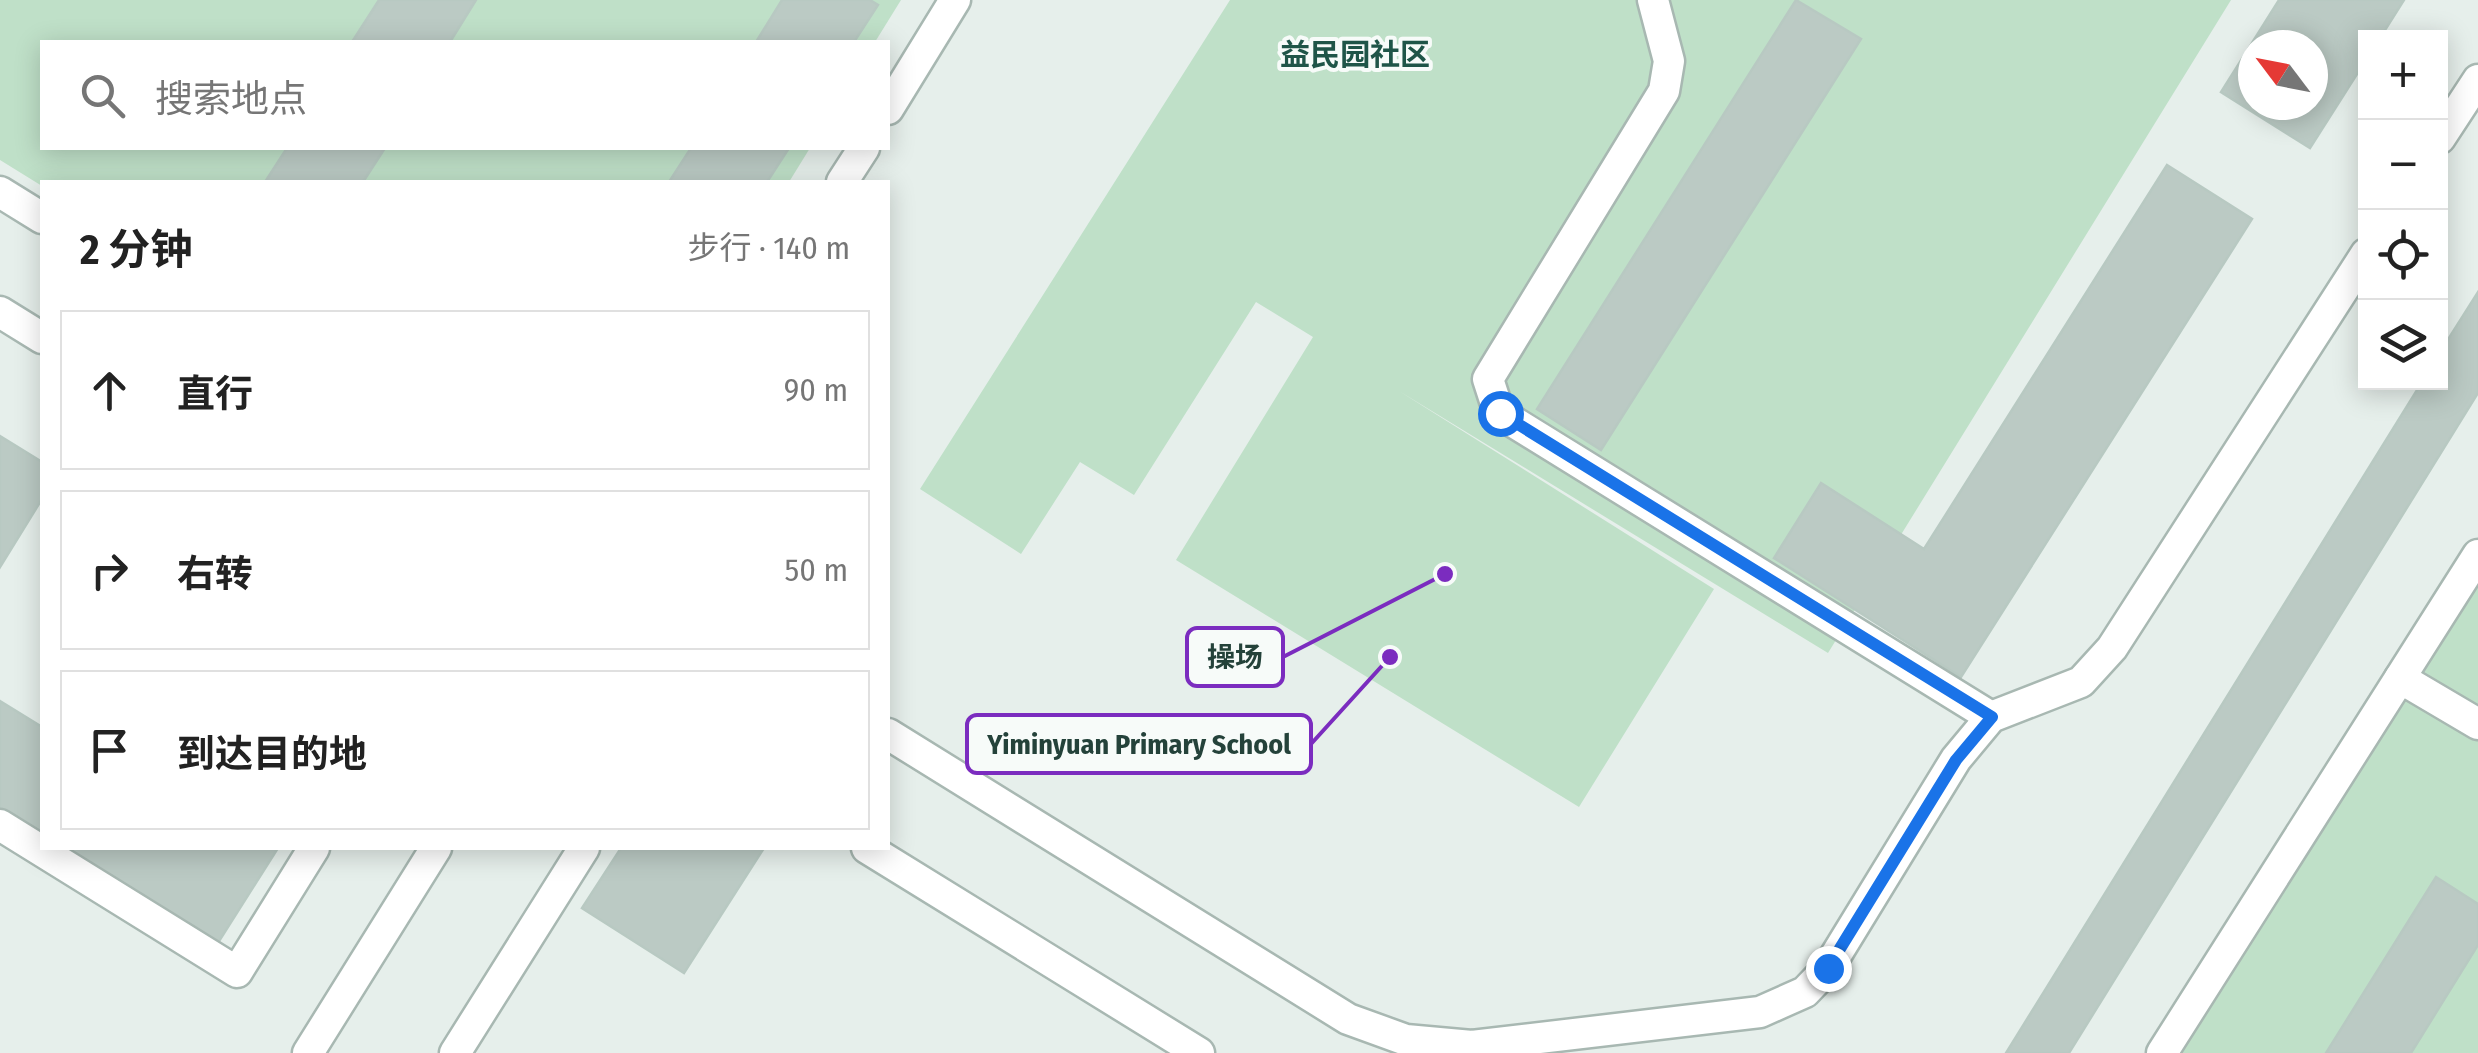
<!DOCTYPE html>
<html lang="zh">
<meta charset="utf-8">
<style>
:root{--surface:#fff;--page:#f6f6f6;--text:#222;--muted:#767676;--line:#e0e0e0}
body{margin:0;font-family:"Fira Sans Condensed","Noto Sans SC",sans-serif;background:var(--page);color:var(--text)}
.controls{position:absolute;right:30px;top:30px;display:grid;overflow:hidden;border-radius:0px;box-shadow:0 5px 25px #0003}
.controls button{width:90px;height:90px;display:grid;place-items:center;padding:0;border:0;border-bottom:2px solid var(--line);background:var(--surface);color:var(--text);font:50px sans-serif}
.compass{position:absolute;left:2238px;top:30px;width:90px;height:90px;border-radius:50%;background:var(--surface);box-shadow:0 5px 25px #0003;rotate:302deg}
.stop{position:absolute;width:30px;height:30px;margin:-22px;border:8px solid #1a73e8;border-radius:50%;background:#fff}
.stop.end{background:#1a73e8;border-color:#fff;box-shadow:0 2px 10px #0008}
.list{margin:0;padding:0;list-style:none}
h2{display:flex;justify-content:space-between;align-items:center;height:130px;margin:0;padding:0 40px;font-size:42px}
h2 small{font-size:32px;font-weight:400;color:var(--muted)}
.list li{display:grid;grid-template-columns:65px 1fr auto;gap:30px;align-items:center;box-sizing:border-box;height:160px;margin:0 20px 20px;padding:0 20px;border:2px solid var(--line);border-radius:0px}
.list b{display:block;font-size:38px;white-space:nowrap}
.list em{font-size:32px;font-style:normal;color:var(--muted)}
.icon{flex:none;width:55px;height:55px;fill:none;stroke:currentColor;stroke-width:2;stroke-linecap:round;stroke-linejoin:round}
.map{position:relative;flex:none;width:2478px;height:1053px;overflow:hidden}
.search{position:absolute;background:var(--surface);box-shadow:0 5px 25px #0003;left:40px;top:40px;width:850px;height:110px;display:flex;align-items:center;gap:25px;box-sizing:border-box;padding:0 35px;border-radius:0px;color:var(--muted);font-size:38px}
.panel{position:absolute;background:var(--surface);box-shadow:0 5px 25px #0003;left:40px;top:180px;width:850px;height:670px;border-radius:0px}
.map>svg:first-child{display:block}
.green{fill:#bfe0c8}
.building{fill:#bbcac4;stroke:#b8c9c2;stroke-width:2.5;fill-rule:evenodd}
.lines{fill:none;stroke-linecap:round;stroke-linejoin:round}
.minor-casing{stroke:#a8b8b2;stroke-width:35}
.minor{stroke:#fff;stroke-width:30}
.route{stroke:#1a73e8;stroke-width:12}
.labels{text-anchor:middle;stroke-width:8;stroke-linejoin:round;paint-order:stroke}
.quarter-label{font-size:30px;font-weight:bold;fill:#1f5548;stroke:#f7fbf9}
.leader{fill:none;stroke:#7b2cbf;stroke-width:4}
.callout-dot{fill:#7b2cbf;stroke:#f7fbf9;stroke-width:4}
.callout{fill:#f7fbf9;stroke:#7b2cbf;stroke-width:4}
.callout-label{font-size:28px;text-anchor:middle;font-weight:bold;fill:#24423a}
</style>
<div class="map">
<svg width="2478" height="1053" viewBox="0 0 2478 1053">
<rect width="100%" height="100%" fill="#e6efeb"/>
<!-- green -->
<g class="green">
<polygon points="0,0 901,0 875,42 42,42 42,148 810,148 789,182 42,182 42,186 0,160"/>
<polygon points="1230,0 2231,0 1828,653 1399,391 1714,589 1579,807 1176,560 1313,337 1256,302 1134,495 1080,462 1021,554 920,489"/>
<polygon points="2478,586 2478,1053 2175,1053"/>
</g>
<!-- building -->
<g class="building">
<polygon points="379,0 476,0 450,42 352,42"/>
<polygon points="782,0 870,0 878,5 854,42 756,42"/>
<polygon points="1796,0 1861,39 1601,450 1537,409"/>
<path d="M2279,0H2404L2380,38H2366V60L2310,148L2221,92ZM2253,45H2313V105H2253Z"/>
<polygon points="287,148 385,148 363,182 265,182"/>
<polygon points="691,148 789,148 767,182 669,182"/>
<polygon points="2167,165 2252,219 1961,677 1774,558 1821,483 1924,549"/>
<polygon points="2478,292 2478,393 2069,1053 2006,1053 2422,382 2440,382 2440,352"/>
<polygon points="0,436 42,462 42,499 0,567"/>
<polygon points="0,701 42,727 42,848 278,848 209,957 0,826"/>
<polygon points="621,848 764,848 684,973 582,908"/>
<polygon points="2436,877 2478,904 2478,945 2411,1053 2326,1053"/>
</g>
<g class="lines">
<defs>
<g id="minor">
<polyline points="1653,0 1669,61 1664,91 1488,379 1499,413 1991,717"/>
<polyline points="888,109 955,0"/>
<polyline points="2440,138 2478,80"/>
<polyline points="842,182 864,148"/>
<polyline points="0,192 42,218"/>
<polyline points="0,312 42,338"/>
<polyline points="2400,678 2478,724"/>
<polyline points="888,734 1348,1019 1406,1040 1472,1046 1760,1012 1805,992 1828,968 1956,759 1991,717 2081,682 2112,648 2366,254"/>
<polyline points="0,825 237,972 314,848"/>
<polyline points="867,848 1199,1053"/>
<polyline points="308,1053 436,848"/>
<polyline points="455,1053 584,848"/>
<polyline points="2162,1053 2478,555"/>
</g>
</defs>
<!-- minor casing -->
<use href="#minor" class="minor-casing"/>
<!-- minor -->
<use href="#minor" class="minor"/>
</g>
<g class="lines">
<!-- route -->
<polyline class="route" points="1500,413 1992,717 1956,760 1828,968"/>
</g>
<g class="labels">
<!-- quarter labels -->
<g class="quarter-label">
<text x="1355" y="65">益民园社区</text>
</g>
</g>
<!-- callouts -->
<path class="leader" d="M1445 574L1283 657M1390 657L1311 744"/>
<g class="callout-dot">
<circle cx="1445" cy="574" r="10"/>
<circle cx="1390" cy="657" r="10"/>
</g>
<g class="callout">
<rect x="1187" y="628" width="96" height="58" rx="10"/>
<rect x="967" y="715" width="344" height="58" rx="10"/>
</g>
<g class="callout-label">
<text x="1235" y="667">操场</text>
<text x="1139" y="754">Yiminyuan Primary School</text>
</g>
</svg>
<div class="controls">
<button>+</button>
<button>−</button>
<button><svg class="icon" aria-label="locate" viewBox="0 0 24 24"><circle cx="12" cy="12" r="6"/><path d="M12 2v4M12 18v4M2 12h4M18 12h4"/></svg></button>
<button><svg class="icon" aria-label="layers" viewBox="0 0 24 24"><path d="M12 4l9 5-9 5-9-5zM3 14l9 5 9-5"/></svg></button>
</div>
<svg class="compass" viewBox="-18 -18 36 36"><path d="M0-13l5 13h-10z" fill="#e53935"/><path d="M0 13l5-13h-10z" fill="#767676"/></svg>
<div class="stop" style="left:1500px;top:413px"></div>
<div class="stop end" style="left:1828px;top:968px"></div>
<div class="search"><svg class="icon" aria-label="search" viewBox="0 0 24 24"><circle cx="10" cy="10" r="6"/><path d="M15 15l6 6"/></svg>搜索地点</div>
<section class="panel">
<h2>2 分钟<small>步行 · 140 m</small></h2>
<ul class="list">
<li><svg class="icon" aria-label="ahead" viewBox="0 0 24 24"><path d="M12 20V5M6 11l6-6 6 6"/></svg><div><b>直行</b></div><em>90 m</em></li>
<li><svg class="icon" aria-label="right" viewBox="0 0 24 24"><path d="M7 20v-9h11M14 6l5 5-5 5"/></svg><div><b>右转</b></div><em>50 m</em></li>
<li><svg class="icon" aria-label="arrive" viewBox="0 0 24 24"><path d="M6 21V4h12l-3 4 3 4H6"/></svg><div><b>到达目的地</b></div></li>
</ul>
</section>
</div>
